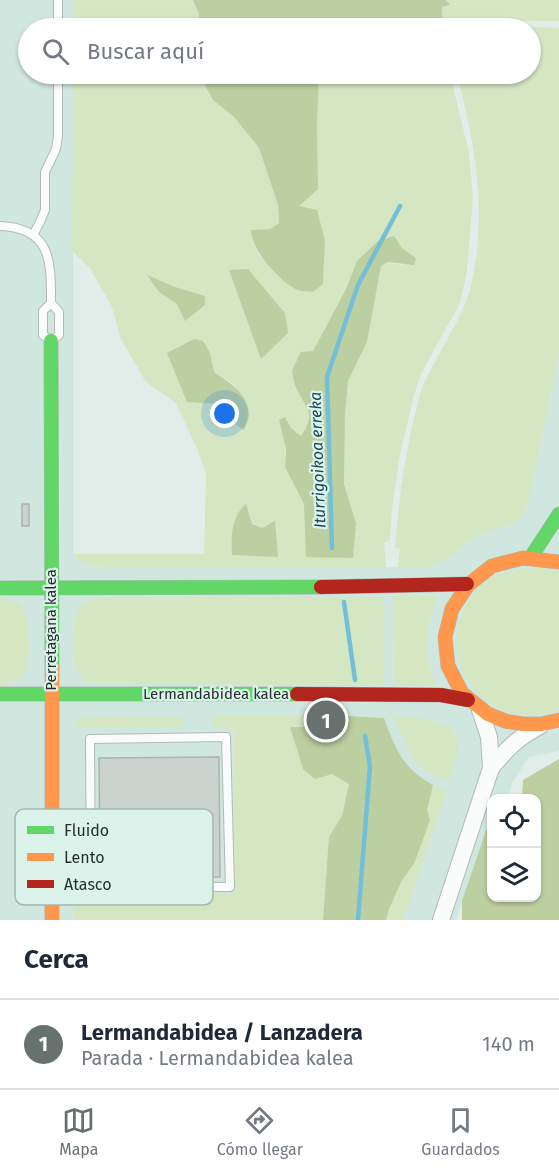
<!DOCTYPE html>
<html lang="es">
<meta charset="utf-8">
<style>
:root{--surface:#fff;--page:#f2f2f3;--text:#1f2937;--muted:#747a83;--line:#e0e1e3;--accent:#67726e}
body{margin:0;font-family:"Fira Sans",sans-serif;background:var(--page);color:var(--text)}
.controls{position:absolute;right:18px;bottom:18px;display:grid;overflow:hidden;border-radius:12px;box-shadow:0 2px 4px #0004}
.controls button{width:54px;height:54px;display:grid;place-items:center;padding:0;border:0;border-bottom:2px solid var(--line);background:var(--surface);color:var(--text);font:30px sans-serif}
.you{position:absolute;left:225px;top:414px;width:21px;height:21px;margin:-15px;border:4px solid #fff;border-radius:50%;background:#1a73e8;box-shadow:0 0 0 9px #1a73e833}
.badge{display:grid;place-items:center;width:39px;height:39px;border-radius:50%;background:var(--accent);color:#fff;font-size:20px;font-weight:700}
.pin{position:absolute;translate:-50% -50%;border:3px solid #fff;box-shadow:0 2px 6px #0006}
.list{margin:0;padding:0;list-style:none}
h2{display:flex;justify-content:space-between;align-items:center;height:78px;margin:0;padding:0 24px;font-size:26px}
h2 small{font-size:20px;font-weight:400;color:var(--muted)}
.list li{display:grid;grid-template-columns:39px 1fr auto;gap:18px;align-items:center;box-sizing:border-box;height:90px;padding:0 24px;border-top:2px solid var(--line)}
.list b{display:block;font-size:22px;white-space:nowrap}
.list p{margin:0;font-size:20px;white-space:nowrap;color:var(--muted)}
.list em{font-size:20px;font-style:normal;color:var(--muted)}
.icon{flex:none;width:33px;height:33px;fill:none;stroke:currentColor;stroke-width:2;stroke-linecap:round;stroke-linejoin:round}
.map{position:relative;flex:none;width:559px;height:920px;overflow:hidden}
.search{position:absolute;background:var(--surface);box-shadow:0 2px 4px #0004;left:18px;right:18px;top:18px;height:66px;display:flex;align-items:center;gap:15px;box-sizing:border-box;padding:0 21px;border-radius:33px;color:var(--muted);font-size:22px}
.sheet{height:168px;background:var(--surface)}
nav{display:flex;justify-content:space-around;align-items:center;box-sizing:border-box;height:84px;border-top:2px solid var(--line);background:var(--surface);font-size:16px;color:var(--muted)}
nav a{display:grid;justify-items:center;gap:3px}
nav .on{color:var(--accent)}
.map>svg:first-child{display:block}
.built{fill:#d0e7df}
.green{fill:#d5e6c2;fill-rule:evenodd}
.forest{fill:#bccfa1}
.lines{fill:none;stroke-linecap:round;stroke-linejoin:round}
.stream{stroke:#71c0d8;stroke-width:4.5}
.building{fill:#cad3ce;stroke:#acb4b0;stroke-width:1.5}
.lane-casing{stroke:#b0bab6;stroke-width:10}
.street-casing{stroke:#b0bab6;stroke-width:18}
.fast-casing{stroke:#b0bab6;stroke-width:15}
.slow-casing{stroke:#b0bab6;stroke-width:15}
.jam-casing{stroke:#b0bab6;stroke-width:15}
.lane{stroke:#fafcfc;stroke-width:8}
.street{stroke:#fafcfc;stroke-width:16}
.fast{stroke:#63d668;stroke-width:14}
.slow{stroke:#ff974d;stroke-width:14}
.jam{stroke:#b3261e;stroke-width:14}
.labels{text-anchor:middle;stroke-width:4.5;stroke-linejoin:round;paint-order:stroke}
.street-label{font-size:15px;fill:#262f2c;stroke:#dbf3eb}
.water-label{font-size:16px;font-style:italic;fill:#184555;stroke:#dbf3eb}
.key{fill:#dbf3eb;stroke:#a5b8b2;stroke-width:1.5}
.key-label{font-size:16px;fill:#262f2c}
</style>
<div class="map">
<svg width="559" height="920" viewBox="0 0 559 920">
<rect width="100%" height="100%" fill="#e1ede9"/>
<!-- built -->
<polygon class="built" points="0,0 73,0 73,28 28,28 28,74 73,74 73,554 80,562 102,567 432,567 447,559 475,537 511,525 521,518 528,503 559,357 559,751 529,757 512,783 508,798 492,798 491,816 456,920 0,920"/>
<!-- green -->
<g class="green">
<polygon points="73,0 193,0 199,14 196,28 73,28"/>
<polygon points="446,0 559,0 559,21 510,21 486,22 465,28 443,28 442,7 449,5"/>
<path d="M515,26L559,28V357L528,503L521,518L511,525L475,537L447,559L432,567H398L400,549L395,548C398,507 403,467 412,427C415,415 417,403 421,391C437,351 465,319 473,276C487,206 474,141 457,74H530V28H483Z"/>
<path d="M73,74H199L213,100L234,117L259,148L278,205L279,223L270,229L251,230C251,241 258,257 268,264C275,271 311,280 323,284L325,241L298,206L317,126L319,74H450L469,153L473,197L467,271L460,303L422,372L414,395L400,454L392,509L390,540L384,543L386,567H102L80,562L73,554H204L206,473L196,446L176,403L146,382L121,339L112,307L90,268L72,251ZM394,236L402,248L416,258L403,265L388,262L381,266L367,342L348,381L345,415L344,484L356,523L304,504L285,467V418L291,428L301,436C313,414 309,408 296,388L313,351L346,289L357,261ZM148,276L175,287L185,320L177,304L159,292ZM210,353L214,372L235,385V424L230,405L187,402ZM246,505L252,524L262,528L275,522L232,555Z"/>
<path d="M538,567L559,572V711C538,715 522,718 501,710C495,708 490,703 486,700C444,668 449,609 489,579C498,572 526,569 538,567Z"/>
<path d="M393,596H438C425,631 422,651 437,686H394Z"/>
<path d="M0,597C8,599 15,600 21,606C30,617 32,662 24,674C18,682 10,684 0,686Z"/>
<path d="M102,597H384L383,686L87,683C82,678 78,674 76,667C71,655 72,616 81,606C87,600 93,599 102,597Z"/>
<polygon points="213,716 348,716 349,727 290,728 303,769 332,774 349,784 342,816 329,837 323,920 74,920 74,893 234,893 234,729 214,728"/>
<polygon points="88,717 182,717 183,728 76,728 76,721"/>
<path d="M393,717C413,717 461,717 458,749C457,759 452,771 450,781L425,771L414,760Z"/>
<polygon points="433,785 447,790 403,920 386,920 389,909 402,880 414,864"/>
</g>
<!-- forest -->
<g class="forest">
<polygon points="193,0 446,0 450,5 442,7 443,28 196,28 199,14"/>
<path d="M199,74H319L317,126L318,189L299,206L317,210L325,241L323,284L313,292C308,291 300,292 295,289C278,279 251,250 251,230L270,229L279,223L278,205L259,148L234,117L213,100Z"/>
<path d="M394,236L402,248L416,258L414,265L388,262L381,266L367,342L348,381L345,415L344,484L356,523L353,558L306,557L304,504L285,467L286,449L279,420L285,417L291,428L301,436C315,413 308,410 297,390C294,384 293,377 292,370L301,352L313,351L346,289L357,261L378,241Z"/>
<polygon points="248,269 285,313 288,333 261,359 229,270"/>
<polygon points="147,275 175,287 205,296 205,305 185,321 177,304 159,292"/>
<path d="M194,339L203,341L210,353L214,372C229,382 250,395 249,416C248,420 246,426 244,430L235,424L230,405L187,402L167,353Z"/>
<path d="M246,504L252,524L262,528L275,521L278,557L232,555C231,538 231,516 246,504Z"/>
<path d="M348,716L384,718C395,748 403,769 433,785L427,810L430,820L414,864L402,880L389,909L386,920H323L329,837L342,816L349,784L332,774L315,779L303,769L290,727H348Z"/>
<polygon points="559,759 559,920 462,920 462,901 491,816 492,898 536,898 536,798 522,798 523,780"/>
</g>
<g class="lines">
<!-- stream -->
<g class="stream">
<polyline points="332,548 327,377 358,285 400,206"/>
<polyline points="344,602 355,680"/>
<polyline points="358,920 370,766 365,736"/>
</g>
</g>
<!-- building -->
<g class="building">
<rect x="22" y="504" width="7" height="22"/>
<polygon points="219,757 220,877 100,878 99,758"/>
</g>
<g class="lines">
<defs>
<g id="lane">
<polyline points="58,0 58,28"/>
<path d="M0,226C52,228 51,262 51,303L43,311V335L51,341L59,335V312L51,303"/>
<polyline points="33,235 40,222 45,210 45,172 56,149 58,136 58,74"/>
<polygon points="226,737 230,887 91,886 90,739"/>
<polyline points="55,867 91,867"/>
</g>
<g id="street">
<path d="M491,768C507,749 517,738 540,726"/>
<polyline points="441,920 491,768 489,737 480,710"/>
</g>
<g id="fast">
<polyline points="51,341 52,667"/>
<polyline points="531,557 559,514"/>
<polyline points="0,588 321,587"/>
<polyline points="0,694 297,694"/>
</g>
<g id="slow">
<polyline points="559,562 523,558 492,566 468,585 452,609 445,637 448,666 462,693 488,714 505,721 523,724 541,724 559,720"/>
<polyline points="52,667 52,920"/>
</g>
<g id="jam">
<polyline points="321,587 467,584"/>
<polyline points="297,694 441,695 468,700"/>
</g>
</defs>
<!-- lane casing -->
<use href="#lane" class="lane-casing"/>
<!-- street casing -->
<use href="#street" class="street-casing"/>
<!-- fast casing -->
<use href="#fast" class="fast-casing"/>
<!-- slow casing -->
<use href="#slow" class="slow-casing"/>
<!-- jam casing -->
<use href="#jam" class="jam-casing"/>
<!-- lane -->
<use href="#lane" class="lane"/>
<!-- street -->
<use href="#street" class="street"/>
<!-- fast -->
<use href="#fast" class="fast"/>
<!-- slow -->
<use href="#slow" class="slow"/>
<!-- jam -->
<use href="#jam" class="jam"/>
</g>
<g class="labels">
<!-- street labels -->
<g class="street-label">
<text transform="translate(51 630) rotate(-90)" y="5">Perretagana kalea</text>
<text x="216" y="699">Lermandabidea kalea</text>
</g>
<!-- water labels -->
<g class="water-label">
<text transform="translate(317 460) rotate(-92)" y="6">Iturrigoikoa erreka</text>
</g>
</g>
<!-- legend -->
<rect x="15" y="809" width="198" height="96" rx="9" class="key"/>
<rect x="27" y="826" width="27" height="8" fill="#63d668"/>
<rect x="27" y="853" width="27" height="8" fill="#ff974d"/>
<rect x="27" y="880" width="27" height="8" fill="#b3261e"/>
<g class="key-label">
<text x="64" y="836">Fluido</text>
<text x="64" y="863">Lento</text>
<text x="64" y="890">Atasco</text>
</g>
</svg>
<div class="controls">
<button><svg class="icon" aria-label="locate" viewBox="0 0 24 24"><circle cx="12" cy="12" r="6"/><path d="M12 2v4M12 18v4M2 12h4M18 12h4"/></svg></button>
<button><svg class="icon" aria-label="layers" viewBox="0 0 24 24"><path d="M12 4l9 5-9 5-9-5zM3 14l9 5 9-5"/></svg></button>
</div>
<div class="you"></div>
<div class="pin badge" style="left:326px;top:720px">1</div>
<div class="search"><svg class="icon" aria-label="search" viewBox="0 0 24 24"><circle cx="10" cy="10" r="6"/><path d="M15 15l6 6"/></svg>Buscar aquí</div>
</div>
<section class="sheet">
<h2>Cerca<small></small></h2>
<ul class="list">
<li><span class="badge">1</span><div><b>Lermandabidea / Lanzadera</b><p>Parada · Lermandabidea kalea</p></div><em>140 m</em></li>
</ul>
</section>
<nav>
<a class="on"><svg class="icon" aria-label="map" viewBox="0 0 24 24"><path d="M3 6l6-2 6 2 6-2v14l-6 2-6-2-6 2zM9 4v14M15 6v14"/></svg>Mapa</a>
<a><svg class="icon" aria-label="directions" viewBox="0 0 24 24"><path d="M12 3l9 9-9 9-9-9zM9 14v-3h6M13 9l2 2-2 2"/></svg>Cómo llegar</a>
<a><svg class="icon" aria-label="saved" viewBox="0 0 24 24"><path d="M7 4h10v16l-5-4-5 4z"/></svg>Guardados</a>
</nav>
